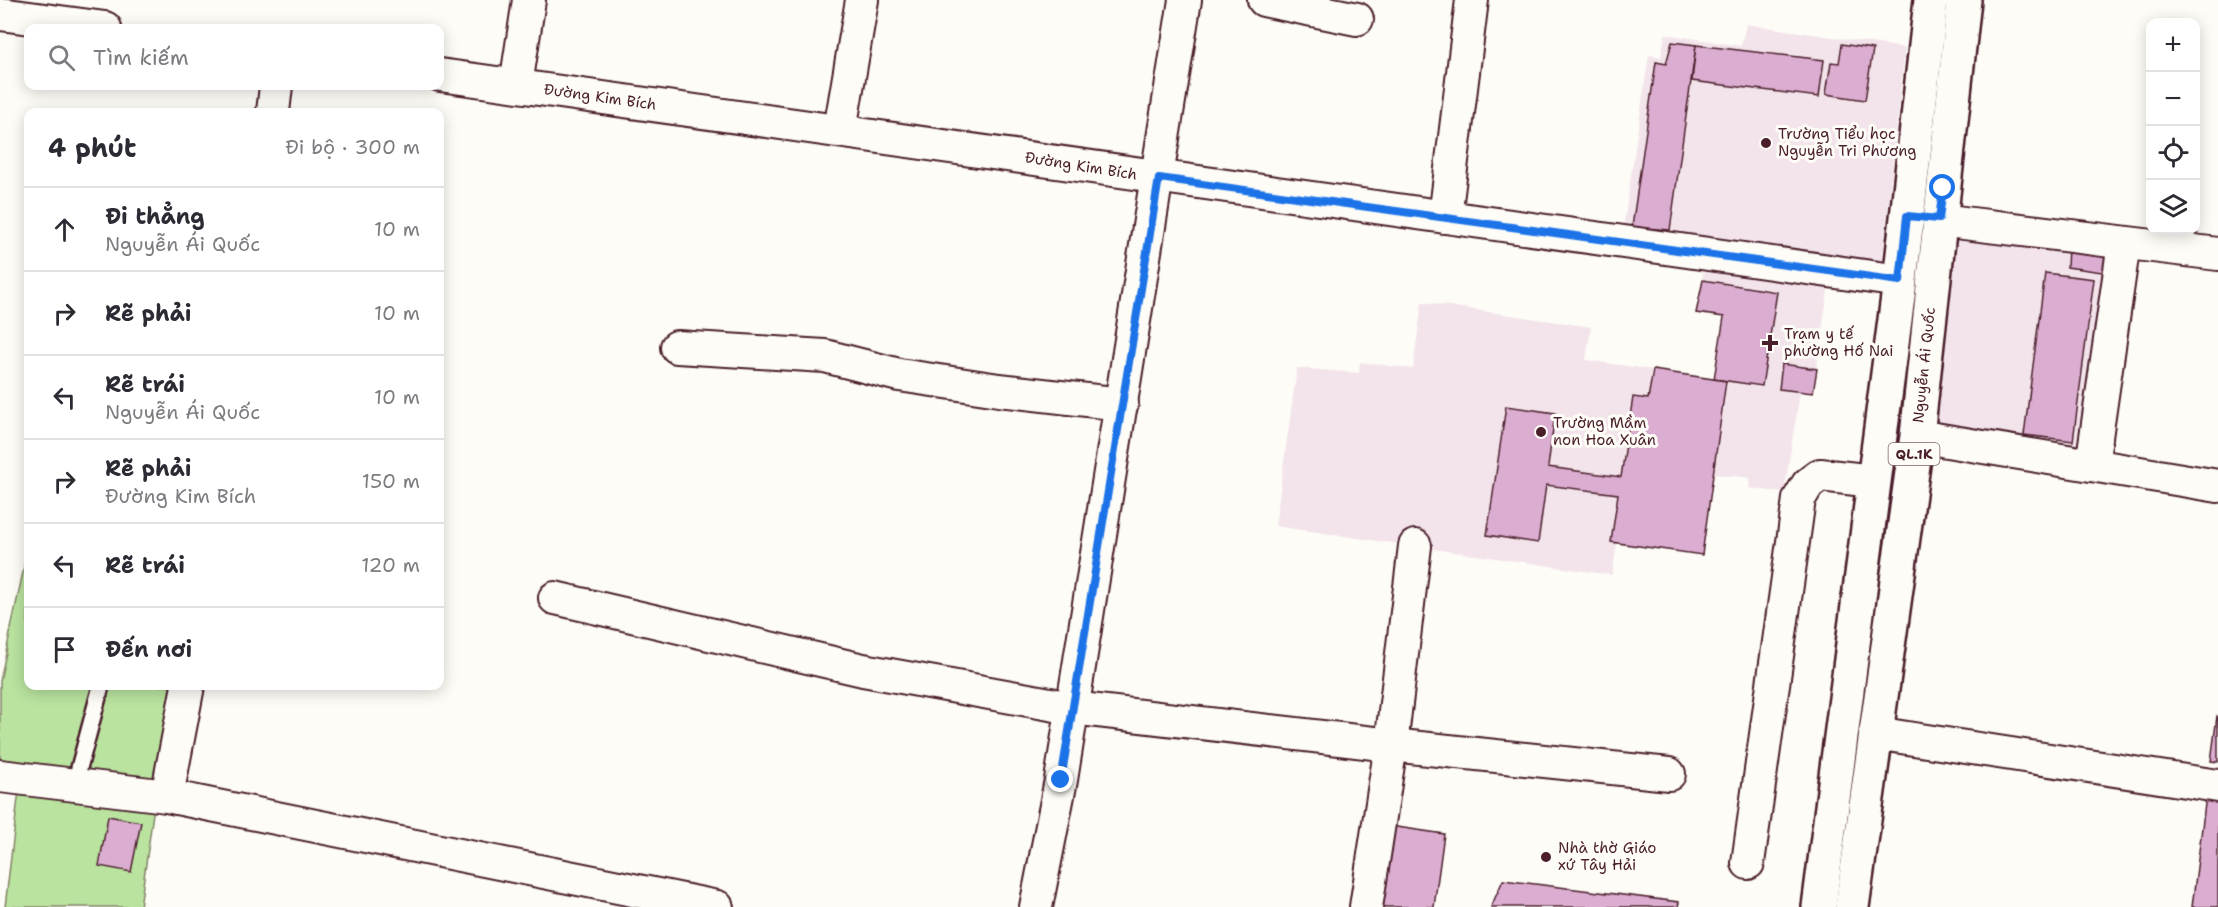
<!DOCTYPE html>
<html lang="vi">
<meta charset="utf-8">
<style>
:root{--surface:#fff;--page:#f7f7f7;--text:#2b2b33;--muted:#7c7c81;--line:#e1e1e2}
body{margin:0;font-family:"Shantell Sans",sans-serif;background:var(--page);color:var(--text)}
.controls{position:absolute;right:18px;top:18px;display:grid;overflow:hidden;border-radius:12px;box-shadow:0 3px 15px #0003}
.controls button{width:54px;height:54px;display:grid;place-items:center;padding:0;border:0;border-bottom:2px solid var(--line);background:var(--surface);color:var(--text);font:30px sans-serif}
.stop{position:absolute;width:18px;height:18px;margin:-14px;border:4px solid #1a73e8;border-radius:50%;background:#fff}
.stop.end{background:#1a73e8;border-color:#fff;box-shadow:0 2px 6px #0008}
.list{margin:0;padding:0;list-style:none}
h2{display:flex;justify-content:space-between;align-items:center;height:78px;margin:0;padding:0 24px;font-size:26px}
h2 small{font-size:20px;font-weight:400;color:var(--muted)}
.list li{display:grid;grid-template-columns:39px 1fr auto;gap:18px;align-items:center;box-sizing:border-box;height:84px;padding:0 24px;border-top:2px solid var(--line)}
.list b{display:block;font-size:22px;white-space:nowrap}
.list p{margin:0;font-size:20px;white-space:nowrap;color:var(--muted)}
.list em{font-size:20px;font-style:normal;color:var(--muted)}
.icon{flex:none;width:33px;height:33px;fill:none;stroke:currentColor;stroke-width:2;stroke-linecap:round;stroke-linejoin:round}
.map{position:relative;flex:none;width:2218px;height:907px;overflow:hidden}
.search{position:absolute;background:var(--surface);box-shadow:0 3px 15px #0003;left:24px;top:24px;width:420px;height:66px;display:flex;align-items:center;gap:15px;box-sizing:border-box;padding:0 21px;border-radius:12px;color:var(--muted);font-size:22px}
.panel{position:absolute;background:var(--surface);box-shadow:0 3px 15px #0003;left:24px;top:108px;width:420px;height:582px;border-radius:12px}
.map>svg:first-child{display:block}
.built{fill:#f3e4eb}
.green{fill:#b9e39f;stroke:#828165;stroke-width:1.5}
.building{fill:#dbadd0;stroke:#4a1f2b;stroke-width:1.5}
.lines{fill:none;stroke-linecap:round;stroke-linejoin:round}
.service-casing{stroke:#4a1f2b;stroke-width:20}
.minor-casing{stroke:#4a1f2b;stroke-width:36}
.primary-casing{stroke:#4a1f2b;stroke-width:38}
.service{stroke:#fdfcf7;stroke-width:15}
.minor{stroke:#fdfcf7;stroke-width:32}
.primary{stroke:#fdfcf7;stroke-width:33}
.route{stroke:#1a73e8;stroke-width:8}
.poi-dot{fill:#4a1f2b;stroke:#fdfcf7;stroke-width:2}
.labels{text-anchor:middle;stroke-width:6;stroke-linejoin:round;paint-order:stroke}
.shield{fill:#fdfcf7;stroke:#806168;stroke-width:1.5}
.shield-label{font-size:14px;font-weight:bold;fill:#4a1f2b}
.street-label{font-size:15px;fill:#4a1f2b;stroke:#fdfcf7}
.poi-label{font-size:15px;fill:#4a1f2b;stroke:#fdfcf7;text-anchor:start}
</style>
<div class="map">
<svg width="2218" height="907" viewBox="0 0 2218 907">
<rect width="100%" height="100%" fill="#fdfcf7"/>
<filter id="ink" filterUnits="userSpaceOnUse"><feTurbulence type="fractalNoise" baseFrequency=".0167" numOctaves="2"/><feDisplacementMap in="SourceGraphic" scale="12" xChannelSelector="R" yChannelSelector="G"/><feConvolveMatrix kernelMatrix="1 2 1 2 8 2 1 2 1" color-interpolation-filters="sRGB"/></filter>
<g filter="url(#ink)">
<!-- built -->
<g class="built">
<polygon points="1746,24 1905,48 1882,266 1623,229 1649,55 1661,57 1665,34 1741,46"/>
<polygon points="1957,232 2111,253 2085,455 1936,429"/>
<polygon points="1705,265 1829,283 1813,393 1800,392 1784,493 1749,488 1750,478 1712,474 1702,555 1617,543 1612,575 1275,526 1297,368 1359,373 1360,362 1413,369 1422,302 1591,327 1586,360 1714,379 1724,317 1696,313"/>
</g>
<!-- green -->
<g class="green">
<polygon points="28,548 28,686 177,686 158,784 0,764 0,681"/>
<polygon points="19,790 154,806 140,907 5,907"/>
</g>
<!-- building -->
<g class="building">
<polygon points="1672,42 1696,45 1670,230 1632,227 1656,62 1666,64"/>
<polygon points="1842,44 1873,49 1865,100 1826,94 1831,62 1839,63"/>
<polygon points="1696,45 1824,60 1819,97 1692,81"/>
<polygon points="2068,247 2111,253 2109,273 2067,267"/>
<polygon points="2045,273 2094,279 2073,441 2024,435"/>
<polygon points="1703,280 1777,292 1762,386 1714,379 1724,317 1696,313"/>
<polygon points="1782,364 1817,369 1813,393 1779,389"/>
<polygon points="1653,370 1726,381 1702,555 1611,542 1618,494 1546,485 1538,543 1487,535 1506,406 1555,413 1548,467 1621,477 1633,397 1648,399"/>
<polygon points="2217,716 2218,717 2218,762 2211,761"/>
<polygon points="2206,796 2218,797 2218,907 2192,907"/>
<polygon points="108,816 141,822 131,872 99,866"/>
<polygon points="1390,826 1444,834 1434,907 1378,907"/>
<polygon points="1503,880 1679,902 1678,907 1491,907"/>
</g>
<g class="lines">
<defs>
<polyline id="service" points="75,783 101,686"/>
<g id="minor">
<polyline points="1264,0 1357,19"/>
<polyline points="0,14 105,28"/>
<polyline points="440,75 1900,281"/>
<polyline points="516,85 529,0"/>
<polyline points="273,112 276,86"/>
<polyline points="840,130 862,0"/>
<polyline points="1445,217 1472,0"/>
<polyline points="1939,220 2218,254"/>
<polyline points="677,347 825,356 899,375 999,390 1122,404"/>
<polyline points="1917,436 2218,486"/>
<polyline points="2092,465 2124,243"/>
<polyline points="555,598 863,670 1072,708 1391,745 1669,774"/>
<polyline points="1875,733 2218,786"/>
<polyline points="0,776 167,796 717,907"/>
<polyline points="167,796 188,686"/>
<polyline points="1748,863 1799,499 1808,484 1820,475 1874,481"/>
<polyline points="1036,907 1061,780 1185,0"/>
<polyline points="1366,907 1391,745 1415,546"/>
</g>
<g id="primary">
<polyline points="1819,907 1900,281 1931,0"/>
<polyline points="1852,907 1917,436 1964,0"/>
</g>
</defs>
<!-- service casing -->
<use href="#service" class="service-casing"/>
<!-- minor casing -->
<use href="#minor" class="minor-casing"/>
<!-- primary casing -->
<use href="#primary" class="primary-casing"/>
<!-- service -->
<use href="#service" class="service"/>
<!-- minor -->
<use href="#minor" class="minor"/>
<!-- primary -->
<use href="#primary" class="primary"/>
</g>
</g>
<g class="lines" filter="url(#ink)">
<!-- route -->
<polyline class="route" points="1061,780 1159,178 1900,281 1907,216 1939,219 1943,188"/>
</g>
<!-- markers -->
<g class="poi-dot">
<circle cx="1766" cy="143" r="6"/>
<path d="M1767 334h6v6h6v6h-6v6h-6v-6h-6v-6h6z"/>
<circle cx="1541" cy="432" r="6"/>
<circle cx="1546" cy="857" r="6"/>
</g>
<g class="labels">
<!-- shield labels -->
<rect class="shield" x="1888.5" y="443" width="51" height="22" rx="4.5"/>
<g class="shield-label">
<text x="1914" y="459">QL.1K</text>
</g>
<!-- street labels -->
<g class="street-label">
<text transform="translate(600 97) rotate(8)" y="5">Đường Kim Bích</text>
<text transform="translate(1081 166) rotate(9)" y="5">Đường Kim Bích</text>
<text transform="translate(1924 365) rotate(-84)" y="5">Nguyễn Ái Quốc</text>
</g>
<!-- poi labels -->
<g class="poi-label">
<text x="1778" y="139">Trường Tiểu học<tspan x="1778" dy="17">Nguyễn Tri Phương</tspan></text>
<text x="1784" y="339">Trạm y tế<tspan x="1784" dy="17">phường Hố Nai</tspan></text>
<text x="1553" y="428">Trường Mầm<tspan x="1553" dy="17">non Hoa Xuân</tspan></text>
<text x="1558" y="853">Nhà thờ Giáo<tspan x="1558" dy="17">xứ Tây Hải</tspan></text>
</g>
</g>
</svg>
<div class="controls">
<button>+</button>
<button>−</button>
<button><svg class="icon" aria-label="locate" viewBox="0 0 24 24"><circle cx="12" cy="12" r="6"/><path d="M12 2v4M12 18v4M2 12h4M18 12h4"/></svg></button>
<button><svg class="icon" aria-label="layers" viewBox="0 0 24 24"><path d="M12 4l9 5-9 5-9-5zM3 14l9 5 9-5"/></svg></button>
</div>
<div class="stop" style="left:1943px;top:188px"></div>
<div class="stop end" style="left:1061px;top:780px"></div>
<div class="search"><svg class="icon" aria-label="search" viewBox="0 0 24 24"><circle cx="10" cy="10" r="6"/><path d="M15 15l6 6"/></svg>Tìm kiếm</div>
<section class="panel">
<h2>4 phút<small>Đi bộ · 300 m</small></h2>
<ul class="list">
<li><svg class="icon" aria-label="ahead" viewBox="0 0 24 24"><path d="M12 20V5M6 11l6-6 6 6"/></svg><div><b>Đi thẳng</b><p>Nguyễn Ái Quốc</p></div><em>10 m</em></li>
<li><svg class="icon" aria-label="right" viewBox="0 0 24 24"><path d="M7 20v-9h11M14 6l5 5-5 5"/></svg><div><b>Rẽ phải</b></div><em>10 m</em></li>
<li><svg class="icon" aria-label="left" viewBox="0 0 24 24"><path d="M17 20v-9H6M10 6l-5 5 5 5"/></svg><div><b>Rẽ trái</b><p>Nguyễn Ái Quốc</p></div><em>10 m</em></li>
<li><svg class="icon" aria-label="right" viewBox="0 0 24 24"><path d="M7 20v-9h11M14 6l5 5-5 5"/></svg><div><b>Rẽ phải</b><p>Đường Kim Bích</p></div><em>150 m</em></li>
<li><svg class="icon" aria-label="left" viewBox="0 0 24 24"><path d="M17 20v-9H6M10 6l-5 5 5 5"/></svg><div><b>Rẽ trái</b></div><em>120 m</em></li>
<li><svg class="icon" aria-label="arrive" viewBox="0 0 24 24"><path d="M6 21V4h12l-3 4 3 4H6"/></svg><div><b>Đến nơi</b></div></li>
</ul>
</section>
</div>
